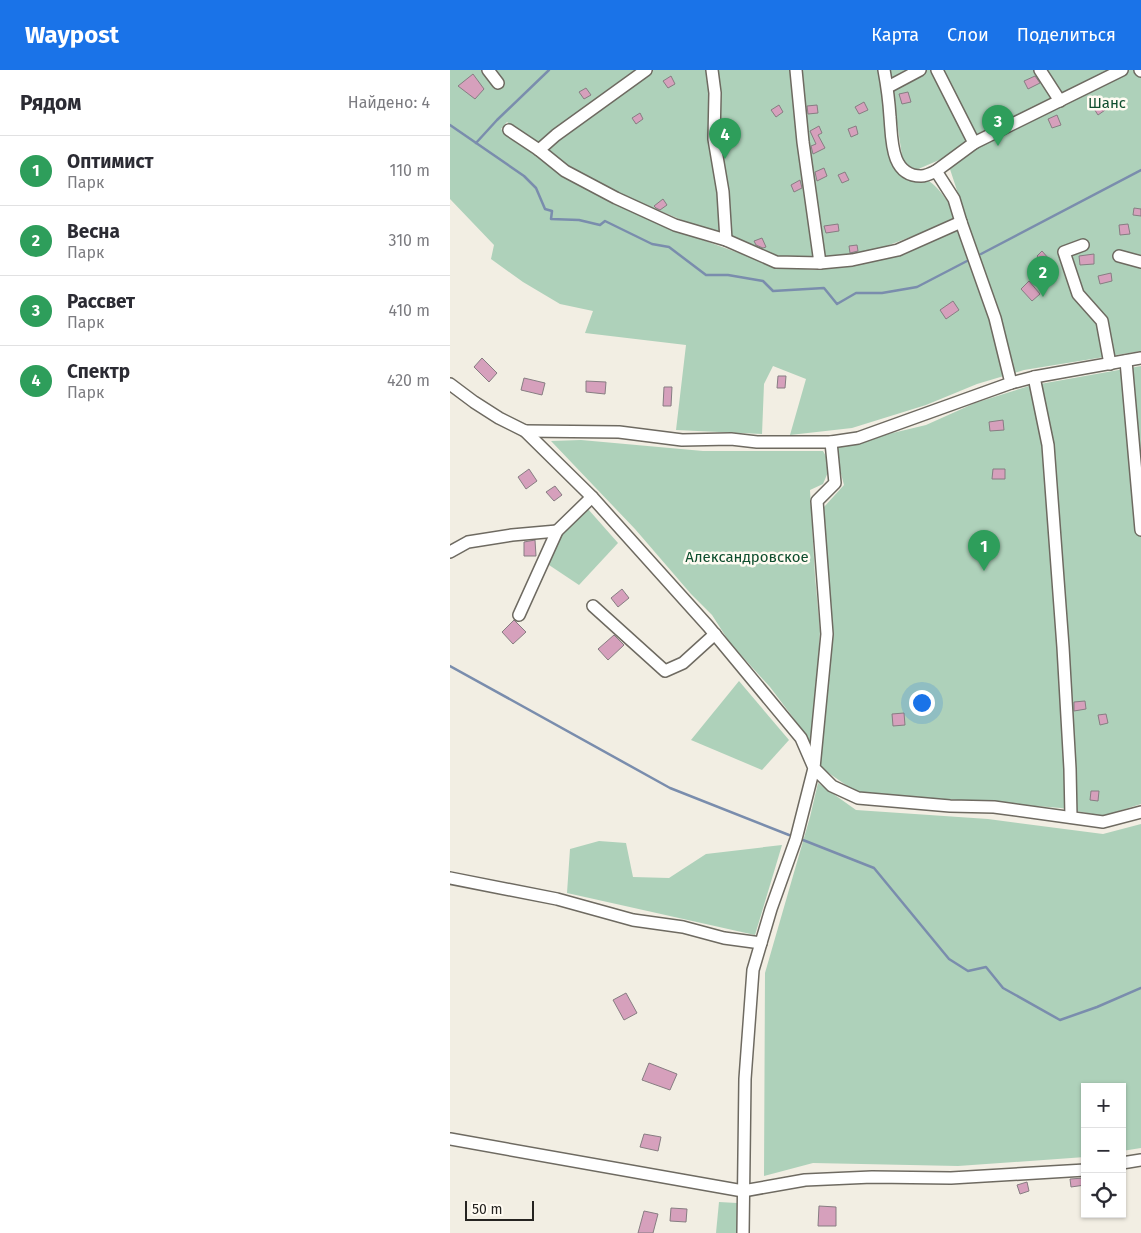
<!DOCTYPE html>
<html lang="ru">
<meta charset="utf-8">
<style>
:root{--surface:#fff;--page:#f7f7f7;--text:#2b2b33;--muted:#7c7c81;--line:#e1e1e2;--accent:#1a73e8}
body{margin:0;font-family:"Fira Sans",sans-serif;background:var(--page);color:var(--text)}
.controls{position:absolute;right:15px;bottom:15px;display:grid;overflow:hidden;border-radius:0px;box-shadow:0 1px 4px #0004}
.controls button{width:45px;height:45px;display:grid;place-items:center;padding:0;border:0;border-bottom:1px solid var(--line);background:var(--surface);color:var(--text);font:25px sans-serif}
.scale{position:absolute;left:15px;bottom:12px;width:69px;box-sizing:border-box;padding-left:5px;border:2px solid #252320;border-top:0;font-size:14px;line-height:18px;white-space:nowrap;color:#252320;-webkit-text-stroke:4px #fffbf2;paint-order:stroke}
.you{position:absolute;left:471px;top:632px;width:18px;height:18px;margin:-12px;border:4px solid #fff;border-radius:50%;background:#1a73e8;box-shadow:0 0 0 8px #1a73e833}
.badge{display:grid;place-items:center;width:32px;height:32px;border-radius:50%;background:var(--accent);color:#fff;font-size:16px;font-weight:700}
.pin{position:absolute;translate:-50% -41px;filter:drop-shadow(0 1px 2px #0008)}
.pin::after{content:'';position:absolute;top:26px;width:18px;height:15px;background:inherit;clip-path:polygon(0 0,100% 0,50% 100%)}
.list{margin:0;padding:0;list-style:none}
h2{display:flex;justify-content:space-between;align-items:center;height:65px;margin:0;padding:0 20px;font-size:21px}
h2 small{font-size:16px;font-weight:400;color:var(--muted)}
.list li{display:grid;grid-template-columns:32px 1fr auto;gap:15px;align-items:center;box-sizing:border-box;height:70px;padding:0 20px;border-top:1px solid var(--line)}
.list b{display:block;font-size:19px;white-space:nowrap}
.list p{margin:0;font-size:16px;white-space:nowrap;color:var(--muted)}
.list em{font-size:16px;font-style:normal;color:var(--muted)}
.icon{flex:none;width:28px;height:28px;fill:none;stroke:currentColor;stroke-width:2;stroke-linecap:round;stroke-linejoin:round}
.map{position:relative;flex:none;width:691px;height:1163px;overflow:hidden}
header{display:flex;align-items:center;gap:30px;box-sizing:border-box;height:70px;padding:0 25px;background:var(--accent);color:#fff}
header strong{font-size:24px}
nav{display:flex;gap:28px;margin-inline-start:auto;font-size:18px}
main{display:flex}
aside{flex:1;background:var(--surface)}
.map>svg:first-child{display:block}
.green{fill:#aed1ba}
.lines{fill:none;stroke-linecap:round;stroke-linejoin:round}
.stream{stroke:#7a8dad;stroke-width:2.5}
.building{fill:#d6a0bc;stroke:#877d82}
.minor-casing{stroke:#6e6a61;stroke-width:14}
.minor{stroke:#fff;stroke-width:11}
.labels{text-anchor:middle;stroke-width:5;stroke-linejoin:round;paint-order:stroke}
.park-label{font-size:15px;fill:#0e4d2d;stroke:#fffbf2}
</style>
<header>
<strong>Waypost</strong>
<nav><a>Карта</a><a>Слои</a><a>Поделиться</a></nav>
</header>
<main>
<aside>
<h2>Рядом<small>Найдено: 4</small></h2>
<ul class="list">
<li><span class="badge" style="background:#2e9e5b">1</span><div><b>Оптимист</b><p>Парк</p></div><em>110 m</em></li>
<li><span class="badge" style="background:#2e9e5b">2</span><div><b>Весна</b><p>Парк</p></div><em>310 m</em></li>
<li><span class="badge" style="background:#2e9e5b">3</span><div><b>Рассвет</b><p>Парк</p></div><em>410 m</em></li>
<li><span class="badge" style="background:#2e9e5b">4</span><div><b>Спектр</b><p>Парк</p></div><em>420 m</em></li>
</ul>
</aside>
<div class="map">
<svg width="691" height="1163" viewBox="0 0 691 1163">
<rect width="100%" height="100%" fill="#f2eee3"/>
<!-- green -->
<g class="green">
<polygon points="0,0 187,0 88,76 57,52 51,59 112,104 222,159 325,196 364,200 424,191 509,156 513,162 519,157 496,87 466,100 453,92 439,0 691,0 691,281 574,300 527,314 476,335 402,358 340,365 356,309 323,296 314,314 312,364 226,360 236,275 135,263 143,241 110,234 73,212 41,189 44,175 0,129"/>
<path d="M200,0H428L434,24L436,70L448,103C460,109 460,106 471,108C486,110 502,137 508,149L410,186L368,190L323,188L167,123L118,98L96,80Z"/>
<polygon points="691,296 691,734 653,746 611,738 406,722 370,697 382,566 374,437 394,415 384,377 476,355 525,333 579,316"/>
<polygon points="131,370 253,381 373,381 381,395 373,414 360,420 365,506 370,561 365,647 359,676 351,658 320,617 280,573 262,545 241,524 185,459 101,371"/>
<polygon points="138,439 168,473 129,515 96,493 108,468"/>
<polygon points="289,611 339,670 312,700 241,670"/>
<polygon points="368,713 406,740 538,749 653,764 691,754 691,1078 672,1081 672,1017 635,1017 635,1087 508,1096 363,1093 314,1106 315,903 360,747"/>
<polygon points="149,771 176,773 183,807 219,808 256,784 332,775 305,865 117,823 120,779"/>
<polygon points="269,1132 287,1133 287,1163 266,1163"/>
</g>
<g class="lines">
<!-- stream -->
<g class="stream">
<polyline points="0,55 74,106 86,118 95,139 102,141 101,149 129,150 150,155 155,151 202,174 219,177 256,205 278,205 313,211 323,221 374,218 387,234 406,223 432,223 467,217 517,191"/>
<polyline points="26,73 47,50 99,0"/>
<polyline points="531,184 691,100"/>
<polyline points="0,596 220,718 339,765"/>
<polyline points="353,770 424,798 499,889 518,901 536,897 553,918 610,950 647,937 691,918"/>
</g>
</g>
<!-- building -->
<g class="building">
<polygon points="23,4 34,19 25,29 8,16"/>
<polygon points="221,6 225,14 218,18 213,11"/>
<polygon points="585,6 590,13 578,19 574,11"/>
<polygon points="136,18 141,25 134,29 129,22"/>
<polygon points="458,22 461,32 452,34 449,24"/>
<polygon points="651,28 658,38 648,45 641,34"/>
<polygon points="414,32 418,40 409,44 405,37"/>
<polygon points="329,35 333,42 326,47 321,40"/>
<polygon points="367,35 368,43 358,44 357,36"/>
<polygon points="190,43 193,49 186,54 182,48"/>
<polygon points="607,45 611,55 602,58 598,49"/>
<polygon points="369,56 372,63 368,65 375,78 363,84 361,76 366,74 360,61"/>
<polygon points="406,56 408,64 401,67 398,59"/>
<polygon points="374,98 377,106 367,111 365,102"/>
<polygon points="395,102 399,110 392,113 388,105"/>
<polygon points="350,110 352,118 344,122 341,115"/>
<polygon points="213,129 217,135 210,140 206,138 204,136"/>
<polygon points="684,138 691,139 691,146 683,145"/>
<polygon points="388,154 389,161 376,163 374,156"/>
<polygon points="678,154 680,164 670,165 669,155"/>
<polygon points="312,168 316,177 313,178 306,175 304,171"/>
<polygon points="407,175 408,181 400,183 399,176"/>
<polygon points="592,181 599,189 594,194 587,186"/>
<polygon points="644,184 644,194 630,195 629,186"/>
<polygon points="661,203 662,211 650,214 648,206"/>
<polygon points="579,211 590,224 582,231 571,219"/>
<polygon points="503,231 509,240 496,249 490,240"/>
<polygon points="32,288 47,303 39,312 24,297"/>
<polygon points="328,306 336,306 335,318 327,318"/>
<polygon points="74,308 95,313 92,325 71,320"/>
<polygon points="136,311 156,312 155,324 136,322"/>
<polygon points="214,317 222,317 221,336 213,336"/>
<polygon points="553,350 554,360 540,361 539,352"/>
<polygon points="79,399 87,411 76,419 68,407"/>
<polygon points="543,399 555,399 555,409 542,409"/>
<polygon points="105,416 112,425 104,431 96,422"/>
<polygon points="85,470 86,486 74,486 74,472"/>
<polygon points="172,519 179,528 168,537 161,528"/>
<polygon points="64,550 76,562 63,574 52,562"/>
<polygon points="164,565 174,575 158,590 148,579"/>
<polygon points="635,631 636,639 624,641 624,632"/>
<polygon points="454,643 455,655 443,656 442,644"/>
<polygon points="656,644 658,653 650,655 648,645"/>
<polygon points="641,721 649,721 648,731 640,730"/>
<polygon points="176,923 187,943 174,950 163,930"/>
<polygon points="199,993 227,1004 220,1020 192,1010"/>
<polygon points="194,1064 211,1067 208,1081 190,1077"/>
<polygon points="634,1108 635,1115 621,1117 620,1109"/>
<polygon points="577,1112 579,1121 570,1124 567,1115"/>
<polygon points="369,1136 386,1137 386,1156 368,1156"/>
<polygon points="221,1138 237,1139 236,1152 220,1151"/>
<polygon points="194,1141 208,1144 203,1163 188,1163"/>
</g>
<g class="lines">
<defs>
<g id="minor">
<polyline points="38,0 48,13"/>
<polyline points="196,0 106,65 89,80 115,101 166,128 225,155 276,170 326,192 370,193 353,72 346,0"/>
<polyline points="262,0 265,23 264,69 273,122 276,170"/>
<path d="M434,0C437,16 439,31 440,47C442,68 440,106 471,106C476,106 482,103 486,101"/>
<polyline points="487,0 524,73"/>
<polyline points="590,0 610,31"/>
<polyline points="690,0 691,1"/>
<polyline points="438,17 470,0"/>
<polyline points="59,60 89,80"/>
<polyline points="633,175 614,182 628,224 652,251 660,294"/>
<polyline points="669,186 691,192"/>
<polyline points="370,193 402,190 448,180 511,152"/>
<polyline points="676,291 691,460"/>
<polyline points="584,307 598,375 613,577 620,699 621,747"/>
<polyline points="561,313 584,307 691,288"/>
<polyline points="0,314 24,332 49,348 75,361 142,427 258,556 351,668 364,698 346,769 321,839 303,900 295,1009 293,1163"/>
<polyline points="75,361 169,362 232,370 281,369 307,372 381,372 408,368 561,313 545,248 511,152 504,129 486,101 524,73 672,0"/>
<polyline points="381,372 385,413 367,431 377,564 364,698 382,716 408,728 500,736 544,737 653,752 691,742"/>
<polyline points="0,482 18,472 62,465 107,461"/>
<polyline points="143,536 215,601 233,593 265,564"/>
<polyline points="69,545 107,461 142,427"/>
<polyline points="0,808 107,829 183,850 233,857 274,868 311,873"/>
<polyline points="0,1069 293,1121 355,1110 422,1107 501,1108 635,1100"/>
<polyline points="672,1093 691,1090"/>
</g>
</defs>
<!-- minor casing -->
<use href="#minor" class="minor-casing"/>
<!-- minor -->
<use href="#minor" class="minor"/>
</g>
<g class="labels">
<!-- park labels -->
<g class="park-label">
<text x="657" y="38">Шанс</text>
<text x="297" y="492">Александровское</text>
</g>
</g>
</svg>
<div class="controls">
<button>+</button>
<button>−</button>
<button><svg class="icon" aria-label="locate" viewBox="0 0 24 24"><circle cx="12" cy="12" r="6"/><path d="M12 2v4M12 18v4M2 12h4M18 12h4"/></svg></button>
</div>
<div class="scale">50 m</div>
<div class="you"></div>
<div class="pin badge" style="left:534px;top:501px;background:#2e9e5b">1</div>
<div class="pin badge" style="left:593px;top:227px;background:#2e9e5b">2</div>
<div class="pin badge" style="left:548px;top:76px;background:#2e9e5b">3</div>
<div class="pin badge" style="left:275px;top:89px;background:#2e9e5b">4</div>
</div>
</main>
